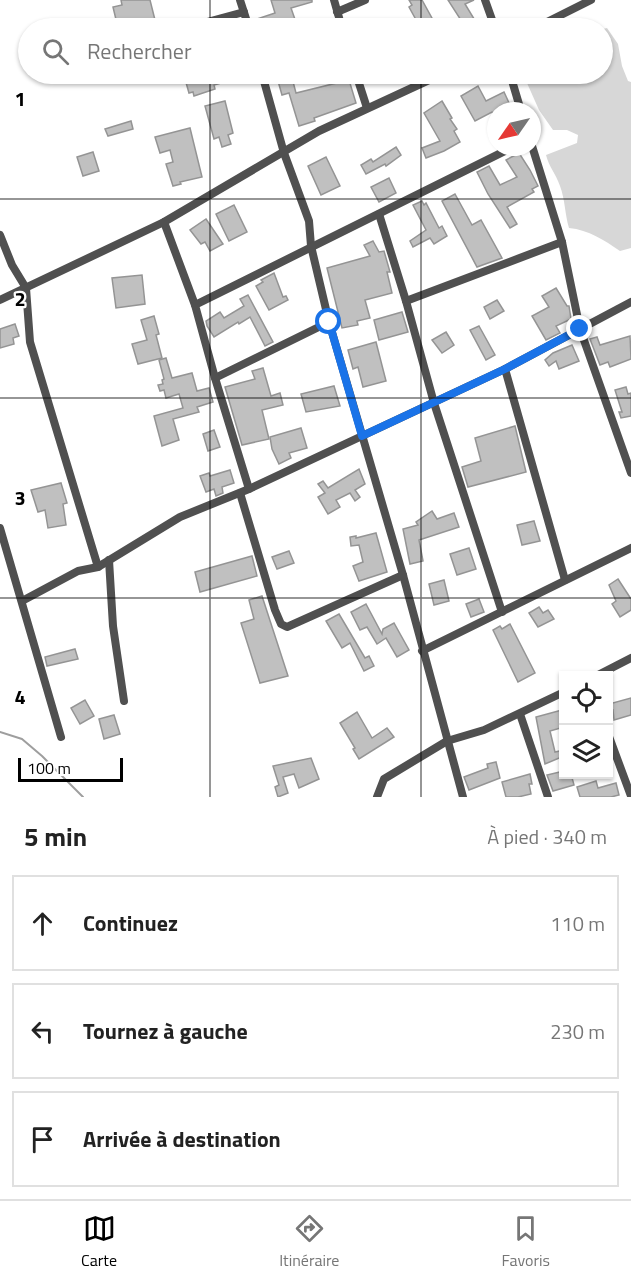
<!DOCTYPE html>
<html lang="fr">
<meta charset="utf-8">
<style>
:root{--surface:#fff;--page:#f2f2f2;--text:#222;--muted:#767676;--line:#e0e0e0;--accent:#000}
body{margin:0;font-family:"Titillium Web",sans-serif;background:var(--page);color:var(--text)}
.controls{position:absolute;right:18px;bottom:18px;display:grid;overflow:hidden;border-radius:0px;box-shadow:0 2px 4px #0004}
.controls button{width:54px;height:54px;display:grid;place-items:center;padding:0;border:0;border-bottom:2px solid var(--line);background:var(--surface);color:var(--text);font:30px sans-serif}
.compass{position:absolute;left:487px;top:102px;width:54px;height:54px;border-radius:50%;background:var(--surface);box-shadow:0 2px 4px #0004;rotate:236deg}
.scale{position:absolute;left:18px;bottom:15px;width:105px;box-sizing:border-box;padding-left:6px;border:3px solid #000;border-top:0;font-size:16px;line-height:21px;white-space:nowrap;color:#000;-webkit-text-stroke:4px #fff;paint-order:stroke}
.stop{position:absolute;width:18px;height:18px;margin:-14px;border:4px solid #1a73e8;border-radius:50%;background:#fff}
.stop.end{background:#1a73e8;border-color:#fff;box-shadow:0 2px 6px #0008}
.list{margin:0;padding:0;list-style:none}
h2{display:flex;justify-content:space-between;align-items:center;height:78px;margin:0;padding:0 24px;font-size:26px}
h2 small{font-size:20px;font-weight:400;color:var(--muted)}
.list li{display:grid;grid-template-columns:39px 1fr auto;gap:18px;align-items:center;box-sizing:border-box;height:96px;margin:0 12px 12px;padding:0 12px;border:2px solid var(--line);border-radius:0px}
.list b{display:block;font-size:22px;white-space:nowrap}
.list em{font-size:20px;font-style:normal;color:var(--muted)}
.icon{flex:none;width:33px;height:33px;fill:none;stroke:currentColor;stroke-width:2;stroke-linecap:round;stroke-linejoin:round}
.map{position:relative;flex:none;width:631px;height:797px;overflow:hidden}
.search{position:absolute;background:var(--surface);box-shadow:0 2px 4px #0004;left:18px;right:18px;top:18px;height:66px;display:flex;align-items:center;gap:15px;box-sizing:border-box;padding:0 21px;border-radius:33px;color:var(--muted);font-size:22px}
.sheet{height:402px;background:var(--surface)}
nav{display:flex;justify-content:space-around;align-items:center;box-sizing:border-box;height:84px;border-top:2px solid var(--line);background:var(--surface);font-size:16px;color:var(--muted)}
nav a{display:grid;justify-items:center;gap:3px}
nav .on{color:var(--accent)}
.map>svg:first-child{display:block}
.green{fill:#d7d7d7}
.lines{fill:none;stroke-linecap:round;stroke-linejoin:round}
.stream{stroke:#9e9e9e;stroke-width:2}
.building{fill:#c0c0c0;stroke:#949494;stroke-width:1.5}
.street{stroke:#505050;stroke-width:8}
.route{stroke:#1a73e8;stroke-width:8}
.grid{fill:none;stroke:#000;stroke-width:1.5;stroke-opacity:0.55}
.grid-label{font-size:20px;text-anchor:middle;font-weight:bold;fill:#000;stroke:#fff;stroke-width:4.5;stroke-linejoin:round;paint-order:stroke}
</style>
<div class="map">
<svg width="631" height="797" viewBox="0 0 631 797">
<rect width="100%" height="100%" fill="#fff"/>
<!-- green -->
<path class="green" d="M607,28L618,44L622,66L628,81L631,82V248L620,251C604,240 589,230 569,228C565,215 565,199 560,186C556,174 549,167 546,155L577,143L578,135L567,130H553L539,110L523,74H602L603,29Z"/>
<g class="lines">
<!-- stream -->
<polyline class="stream" points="0,732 22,739 42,756 83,797"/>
</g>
<!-- building -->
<g class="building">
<polygon points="121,0 150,0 157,28 118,28 113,7 122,5"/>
<polygon points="271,0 312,0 312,2 291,8 298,28 259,28 257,19 275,13"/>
<polygon points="409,0 422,0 433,20 420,27 409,7 412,5"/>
<polygon points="448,0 474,0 465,4 479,27 466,28"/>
<polygon points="207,74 223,74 225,82 214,85 215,89 194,96 193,92 189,93 185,79"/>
<polygon points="276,74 291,74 296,93 349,80 356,103 314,118 315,121 299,126 289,93 282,95"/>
<polygon points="478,86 486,101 504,92 510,105 512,104 514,111 496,111 496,120 492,112 475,121 461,96"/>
<polygon points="225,101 233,133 228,135 231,144 222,147 219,137 214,139 205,106"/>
<polygon points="442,101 452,118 450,119 457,129 454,131 460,142 444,151 426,158 422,148 440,141 424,113"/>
<polygon points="131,121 133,129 108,136 105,129"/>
<polygon points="190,128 202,177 180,182 181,184 173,186 166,164 173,162 170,150 160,153 155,137"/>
<polygon points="396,147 401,155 386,166 385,164 366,174 361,165 371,159 373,162"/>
<polygon points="93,152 99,171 83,176 77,157"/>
<polygon points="519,153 530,170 538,186 532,189 534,192 507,207 517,224 510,228 488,194 477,172 489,166 500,185 517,177 506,160"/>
<polygon points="326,157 340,186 321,195 308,166"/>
<polygon points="389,178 396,193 379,202 371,187"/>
<polygon points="455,194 472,225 481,220 502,258 477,267 442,201"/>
<polygon points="422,201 424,205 426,203 439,228 442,226 447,236 434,244 430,238 413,247 410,241 426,230 413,205"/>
<polygon points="234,205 247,232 229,241 216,214"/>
<polygon points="206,219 223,244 210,251 205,242 201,244 190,230"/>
<polygon points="373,241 379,252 384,251 390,272 387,272 392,293 365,300 370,318 357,321 358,325 342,328 327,268 370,256 364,245"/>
<polygon points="274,273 283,297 286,296 288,300 269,310 256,286 263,282 261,280"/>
<polygon points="142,275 145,304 116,308 112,278"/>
<polygon points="556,288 567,306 569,306 571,319 556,326 560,333 546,340 532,316 549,307 542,296"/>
<polygon points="248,295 273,342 265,346 250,317 239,324 238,322 214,337 207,326 206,321 220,312 224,318 244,306 240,299"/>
<polygon points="497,300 504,311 490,319 484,307"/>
<polygon points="402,312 408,332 379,340 374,320"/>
<polygon points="154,316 159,334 156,335 162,358 138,364 132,344 147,340 141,320"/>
<polygon points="15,324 19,336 13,338 14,344 0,348 0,329"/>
<polygon points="479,326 495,355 486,360 470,330"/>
<polygon points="446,332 454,345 442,353 432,340"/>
<polygon points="630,336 631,359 610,367 608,362 600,365 590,339 597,337 600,345"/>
<polygon points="376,342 386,381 363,387 358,367 353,369 348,350"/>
<polygon points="572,345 579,361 559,369 556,361 549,366 545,360 553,353"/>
<polygon points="166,358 172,378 192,373 197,391 209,388 213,402 197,407 199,412 173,419 179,440 162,446 154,416 183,408 179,394 166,398 164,390 160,391 158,385 163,384 162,380 164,379 159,360"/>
<polygon points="263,368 271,396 280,393 283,405 262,410 269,439 242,445 225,387 255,379 252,371"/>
<polygon points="334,386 340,406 306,412 301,394"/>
<polygon points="626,387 628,394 631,393 631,416 621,418 619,412 622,412 615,390"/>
<polygon points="515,426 526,472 468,487 462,467 481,461 475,438"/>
<polygon points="301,428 307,448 289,453 291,458 279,464 272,449 270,437"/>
<polygon points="214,430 220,447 208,451 203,434"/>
<polygon points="359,469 365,484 355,490 360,497 355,501 350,493 336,500 340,507 328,514 318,497 325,493 318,484 323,481 328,488"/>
<polygon points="230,470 234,483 222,487 223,493 216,496 214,489 206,492 200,476 209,473 210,476"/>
<polygon points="61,483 67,503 63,504 66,525 48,528 45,510 38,512 31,490"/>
<polygon points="432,511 437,519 454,513 459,527 419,540 423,561 410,564 403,529 418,525 416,522"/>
<polygon points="534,521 540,541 522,545 517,525"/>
<polygon points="376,533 387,572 359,581 353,566 363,562 359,545 351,546 350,537 356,536 356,538"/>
<polygon points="469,548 476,569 457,575 450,554"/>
<polygon points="289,551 294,563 277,569 272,557"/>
<polygon points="252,556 257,576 200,592 195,572"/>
<polygon points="618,579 631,599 631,610 620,617 612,604 616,601 609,585"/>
<polygon points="444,580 449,601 434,605 429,584"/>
<polygon points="262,596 288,676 260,683 241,623 254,619 249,600"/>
<polygon points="479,599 484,612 471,617 466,604"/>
<polygon points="366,604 382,634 383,629 394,623 409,650 397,657 386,638 377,644 367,627 360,630 351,612"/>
<polygon points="539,607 543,613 548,610 554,619 538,627 529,613"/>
<polygon points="339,614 365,658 369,656 374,666 364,671 350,643 342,648 326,621"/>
<polygon points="510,624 535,673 518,682 493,630 500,626 502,629"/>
<polygon points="75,649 78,659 47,666 45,657"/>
<polygon points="631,698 631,715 614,720 613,710 609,711 609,704"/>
<polygon points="85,700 94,716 80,724 71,708"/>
<polygon points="562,710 564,727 550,731 555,752 564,750 564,756 545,764 536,717"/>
<polygon points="357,712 372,738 387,728 394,737 359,759 353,749 355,748 340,723"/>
<polygon points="114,715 120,734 104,739 99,719"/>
<polygon points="311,758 319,779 299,788 294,774 283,777 288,793 278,797 275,787 279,785 273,766"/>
<polygon points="496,762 500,778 469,790 464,777 488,768 487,764"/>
<polygon points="564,771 564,774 571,774 574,785 553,791 547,775"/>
<polygon points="530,774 532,784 529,784 531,794 518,797 506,797 502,782"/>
<polygon points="596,781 598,788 616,783 619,795 611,797 580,797 577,787"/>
</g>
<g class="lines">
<!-- street -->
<g class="street">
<polyline points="240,0 249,28"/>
<polyline points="334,0 342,28"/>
<polyline points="485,0 495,28"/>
<polyline points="337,12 365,0"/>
<polyline points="185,28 244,12"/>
<polyline points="535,28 591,0"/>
<polyline points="262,74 284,153 309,221 311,246 329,322 403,575 463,797"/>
<polyline points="356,74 367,108"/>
<polyline points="510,74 521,111"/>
<polyline points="532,146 562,242 580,329 631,473"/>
<polyline points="379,214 406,301 434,403 502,612"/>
<polyline points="164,222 195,305"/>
<polyline points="0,235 12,265 26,288 30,342 98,567"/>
<polyline points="0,300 164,222 319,131 442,74"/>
<polyline points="406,301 562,242"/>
<polyline points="505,369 565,580"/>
<polyline points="215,378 329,322"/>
<polyline points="249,489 215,378 195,305 513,147"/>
<polyline points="240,493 275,610 281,624 287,627 403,575"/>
<polyline points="0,528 61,737"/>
<polyline points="109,560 113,626 124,701"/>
<polyline points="22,601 78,571 98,567 180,517 249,489 505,369 631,302"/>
<polyline points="422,651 631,548"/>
<polyline points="596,676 631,658"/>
<polyline points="520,714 548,797"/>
<polyline points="608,734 631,796"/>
<polyline points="377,797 384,779 447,741 484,730 564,692"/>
</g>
</g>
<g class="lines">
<!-- route -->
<polyline class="route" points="329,322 362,436 505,369 580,329"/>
</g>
<!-- grid -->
<path class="grid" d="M210,0V28M421,0V28M210,74V797M421,74V797M0,199H631M0,398H631M0,598H631"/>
<g class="grid-label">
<text x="20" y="106">1</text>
<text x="20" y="306">2</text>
<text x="20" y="505">3</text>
<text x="20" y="704">4</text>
</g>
</svg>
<div class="controls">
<button><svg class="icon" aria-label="locate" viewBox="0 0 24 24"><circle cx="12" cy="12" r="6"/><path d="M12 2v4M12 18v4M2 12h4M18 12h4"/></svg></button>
<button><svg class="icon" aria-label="layers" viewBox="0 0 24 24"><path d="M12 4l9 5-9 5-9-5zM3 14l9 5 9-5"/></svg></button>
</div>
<svg class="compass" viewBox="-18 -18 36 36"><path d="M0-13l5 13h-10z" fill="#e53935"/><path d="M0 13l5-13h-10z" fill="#767676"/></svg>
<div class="scale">100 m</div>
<div class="stop" style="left:329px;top:322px"></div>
<div class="stop end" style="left:580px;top:329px"></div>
<div class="search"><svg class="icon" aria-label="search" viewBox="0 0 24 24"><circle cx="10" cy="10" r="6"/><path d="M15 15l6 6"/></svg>Rechercher</div>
</div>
<section class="sheet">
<h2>5 min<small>À pied · 340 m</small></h2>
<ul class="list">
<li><svg class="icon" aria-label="ahead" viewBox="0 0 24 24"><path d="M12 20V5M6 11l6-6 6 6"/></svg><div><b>Continuez</b></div><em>110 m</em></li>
<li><svg class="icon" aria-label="left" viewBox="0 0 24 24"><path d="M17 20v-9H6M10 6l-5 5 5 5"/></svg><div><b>Tournez à gauche</b></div><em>230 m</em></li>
<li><svg class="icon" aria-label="arrive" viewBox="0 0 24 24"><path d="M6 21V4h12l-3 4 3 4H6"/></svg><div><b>Arrivée à destination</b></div></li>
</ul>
</section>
<nav>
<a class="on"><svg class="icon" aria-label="map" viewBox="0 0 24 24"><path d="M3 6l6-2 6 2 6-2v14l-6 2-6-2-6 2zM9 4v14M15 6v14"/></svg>Carte</a>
<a><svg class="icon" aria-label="directions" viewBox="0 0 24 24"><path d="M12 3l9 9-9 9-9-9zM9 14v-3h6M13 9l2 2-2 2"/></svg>Itinéraire</a>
<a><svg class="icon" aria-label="saved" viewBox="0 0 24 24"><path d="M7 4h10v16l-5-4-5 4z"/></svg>Favoris</a>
</nav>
